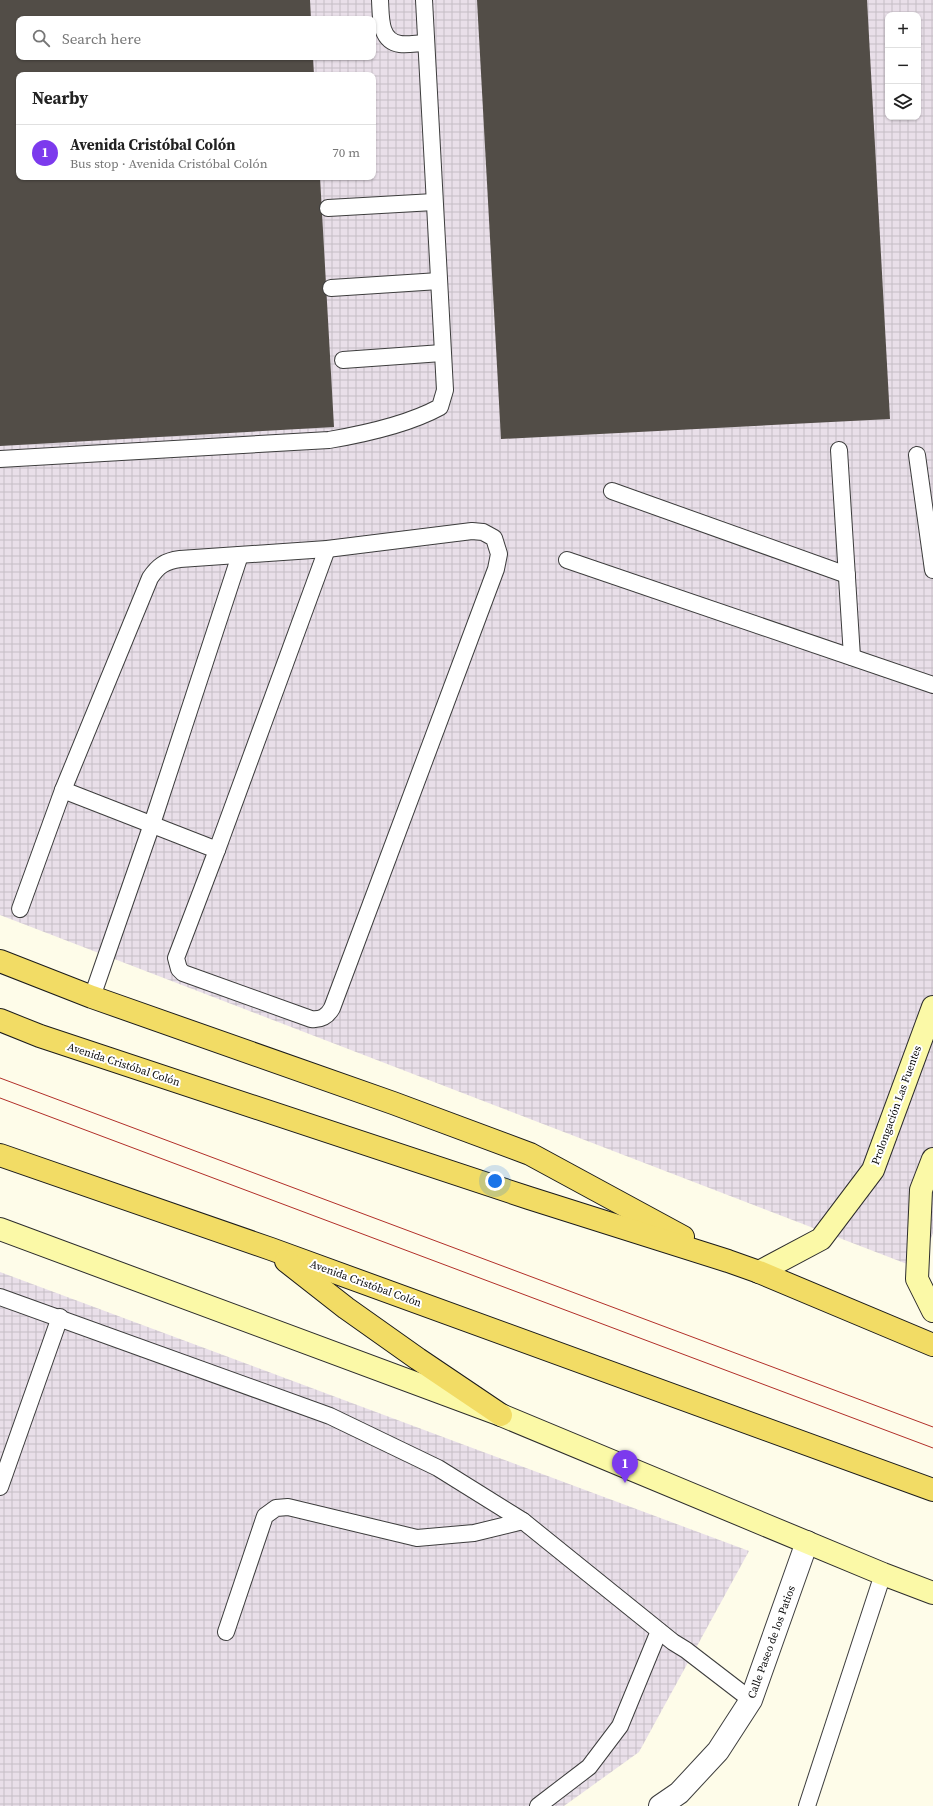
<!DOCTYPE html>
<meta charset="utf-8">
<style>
:root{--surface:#fff;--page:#f2f2f2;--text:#222;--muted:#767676;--line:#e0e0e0;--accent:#7c3aed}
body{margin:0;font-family:"Source Serif 4",serif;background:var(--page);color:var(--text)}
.controls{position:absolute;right:12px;top:12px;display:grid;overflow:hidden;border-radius:8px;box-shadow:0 1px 3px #0004}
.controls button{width:36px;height:36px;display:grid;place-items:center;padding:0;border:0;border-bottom:1px solid var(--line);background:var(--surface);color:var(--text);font:20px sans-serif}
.you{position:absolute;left:495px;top:1181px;width:14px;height:14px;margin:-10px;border:3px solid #fff;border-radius:50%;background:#1a73e8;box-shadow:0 0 0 6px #1a73e833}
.badge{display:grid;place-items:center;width:26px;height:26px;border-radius:50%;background:var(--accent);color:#fff;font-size:13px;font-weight:700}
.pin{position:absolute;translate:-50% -33px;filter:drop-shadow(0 1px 2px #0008)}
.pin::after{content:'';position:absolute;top:21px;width:14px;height:12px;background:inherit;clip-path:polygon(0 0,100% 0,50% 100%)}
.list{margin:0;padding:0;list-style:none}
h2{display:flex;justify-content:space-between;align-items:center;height:52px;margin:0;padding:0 16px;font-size:17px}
h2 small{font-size:13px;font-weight:400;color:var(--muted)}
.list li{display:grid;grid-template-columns:26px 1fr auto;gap:12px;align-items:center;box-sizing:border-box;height:56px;padding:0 16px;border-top:1px solid var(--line)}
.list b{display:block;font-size:15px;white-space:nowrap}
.list p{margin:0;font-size:13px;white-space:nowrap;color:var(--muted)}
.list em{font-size:13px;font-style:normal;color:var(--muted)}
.icon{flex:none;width:22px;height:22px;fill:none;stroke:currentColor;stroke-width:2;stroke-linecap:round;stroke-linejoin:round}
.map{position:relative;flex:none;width:933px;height:1806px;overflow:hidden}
.search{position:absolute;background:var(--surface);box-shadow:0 1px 3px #0004;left:16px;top:16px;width:360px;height:44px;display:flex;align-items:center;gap:10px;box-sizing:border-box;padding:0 14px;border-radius:8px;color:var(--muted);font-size:15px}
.panel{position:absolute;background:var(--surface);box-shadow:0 1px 3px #0004;left:16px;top:72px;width:360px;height:108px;border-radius:8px}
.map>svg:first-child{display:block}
.industrial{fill:url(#industrial-grid);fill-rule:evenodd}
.building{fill:#524d47}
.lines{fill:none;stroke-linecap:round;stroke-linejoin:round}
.lane-casing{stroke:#3d3d3d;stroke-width:18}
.street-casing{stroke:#3d3d3d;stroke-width:24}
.secondary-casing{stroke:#2c2c2c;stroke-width:24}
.primary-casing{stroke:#1b1b1b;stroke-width:24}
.lane{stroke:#fff;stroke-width:16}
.street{stroke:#fff;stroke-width:22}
.secondary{stroke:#fbf9a7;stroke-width:22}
.primary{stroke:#f2dc65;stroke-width:22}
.tram{stroke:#b2302a;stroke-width:1}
.labels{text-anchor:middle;stroke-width:4;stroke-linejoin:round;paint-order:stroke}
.street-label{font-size:11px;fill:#0a0a0a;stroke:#fff}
</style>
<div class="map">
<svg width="933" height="1806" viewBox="0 0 933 1806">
<defs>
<pattern id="industrial-grid" width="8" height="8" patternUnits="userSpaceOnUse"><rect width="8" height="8" fill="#e9dfe9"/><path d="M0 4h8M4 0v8" fill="none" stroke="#c6bec6"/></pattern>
</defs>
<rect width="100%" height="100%" fill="#fefce9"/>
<!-- industrial -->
<g class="industrial">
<path d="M0,0H933V1233L920,1269L0,915ZM888,15H918V117H888ZM19,19H373V57H19ZM19,75H373V177H19Z"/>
<polygon points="0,1272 749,1551 639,1752 564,1806 0,1806"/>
</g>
<!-- building -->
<g class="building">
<polygon points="0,0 310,0 311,19 19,19 19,57 313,57 314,75 19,75 19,177 320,177 334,427 0,446"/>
<polygon points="477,0 867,0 890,419 501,439"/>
</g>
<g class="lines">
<defs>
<g id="lane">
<path d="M380,0C381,16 379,41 400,44C408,45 418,43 426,43"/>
<polyline points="328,208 434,202"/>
<polyline points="331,288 439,281"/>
<polyline points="343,360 442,353"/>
<polyline points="839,450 852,657"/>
<polyline points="917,455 933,570"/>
<path d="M0,459L329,440C364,434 409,424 440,407L445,390L424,0"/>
<polyline points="612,491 847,575"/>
<path d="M472,531L483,532L494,538L499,554L496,569L332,1008C327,1017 321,1020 311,1019L183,973L179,969L176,958L217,850L63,790L150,578C158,566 165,561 180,559L327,549Z"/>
<polyline points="567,560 933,685"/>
<polyline points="217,850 327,549"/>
<polyline points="20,909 63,790"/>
<polyline points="92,997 152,824 240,555"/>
<polyline points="0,1297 330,1416 438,1468 523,1521 673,1642 686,1650 751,1700"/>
<polyline points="0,1487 60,1317"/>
<polyline points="226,1632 265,1516 276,1508 288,1507 417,1538 474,1533 523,1521"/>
<polyline points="538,1806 589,1767 620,1726 659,1631"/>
<polyline points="807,1806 883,1574"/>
</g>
<polyline id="street" points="660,1806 679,1793 718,1751 751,1700 807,1542"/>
<g id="secondary">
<polyline points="933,1159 921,1190 917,1279 933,1311"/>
<polyline points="0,1229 501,1415 883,1574 933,1593"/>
<polyline points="759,1272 821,1239 873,1170 933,1007"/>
</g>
<g id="primary">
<polyline points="0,961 92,997 393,1103 530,1154 683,1237"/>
<polyline points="0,1020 40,1036 529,1198 728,1261 759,1272 933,1345"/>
<polyline points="0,1155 271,1249 933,1490"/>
<polyline points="286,1261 346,1308 418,1359 501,1415"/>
</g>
</defs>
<!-- lane casing -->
<use href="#lane" class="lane-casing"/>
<!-- street casing -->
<use href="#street" class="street-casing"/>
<!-- secondary casing -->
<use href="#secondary" class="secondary-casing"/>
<!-- primary casing -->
<use href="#primary" class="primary-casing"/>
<!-- lane -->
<use href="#lane" class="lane"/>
<!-- street -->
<use href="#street" class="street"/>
<!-- secondary -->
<use href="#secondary" class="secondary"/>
<!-- primary -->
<use href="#primary" class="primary"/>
<!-- tram -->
<g class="tram">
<polyline points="0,1078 933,1427"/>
<polyline points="0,1098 933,1448"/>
</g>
</g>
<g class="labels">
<!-- street labels -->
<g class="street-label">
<text transform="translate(124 1064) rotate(18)" y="4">Avenida Cristóbal Colón</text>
<text transform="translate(896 1105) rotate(-70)" y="4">Prolongación Las Fuentes</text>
<text transform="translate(366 1283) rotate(20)" y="4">Avenida Cristóbal Colón</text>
<text transform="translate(771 1642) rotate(-70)" y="4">Calle Paseo de los Patios</text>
</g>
</g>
</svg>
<div class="controls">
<button>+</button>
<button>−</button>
<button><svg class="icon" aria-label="layers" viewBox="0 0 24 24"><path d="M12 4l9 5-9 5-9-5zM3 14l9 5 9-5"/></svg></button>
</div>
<div class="you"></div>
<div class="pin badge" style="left:625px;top:1483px">1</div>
<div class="search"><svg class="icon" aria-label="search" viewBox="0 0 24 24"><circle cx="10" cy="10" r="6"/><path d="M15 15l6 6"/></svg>Search here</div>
<section class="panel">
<h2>Nearby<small></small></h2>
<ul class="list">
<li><span class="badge">1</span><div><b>Avenida Cristóbal Colón</b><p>Bus stop · Avenida Cristóbal Colón</p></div><em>70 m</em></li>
</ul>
</section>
</div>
